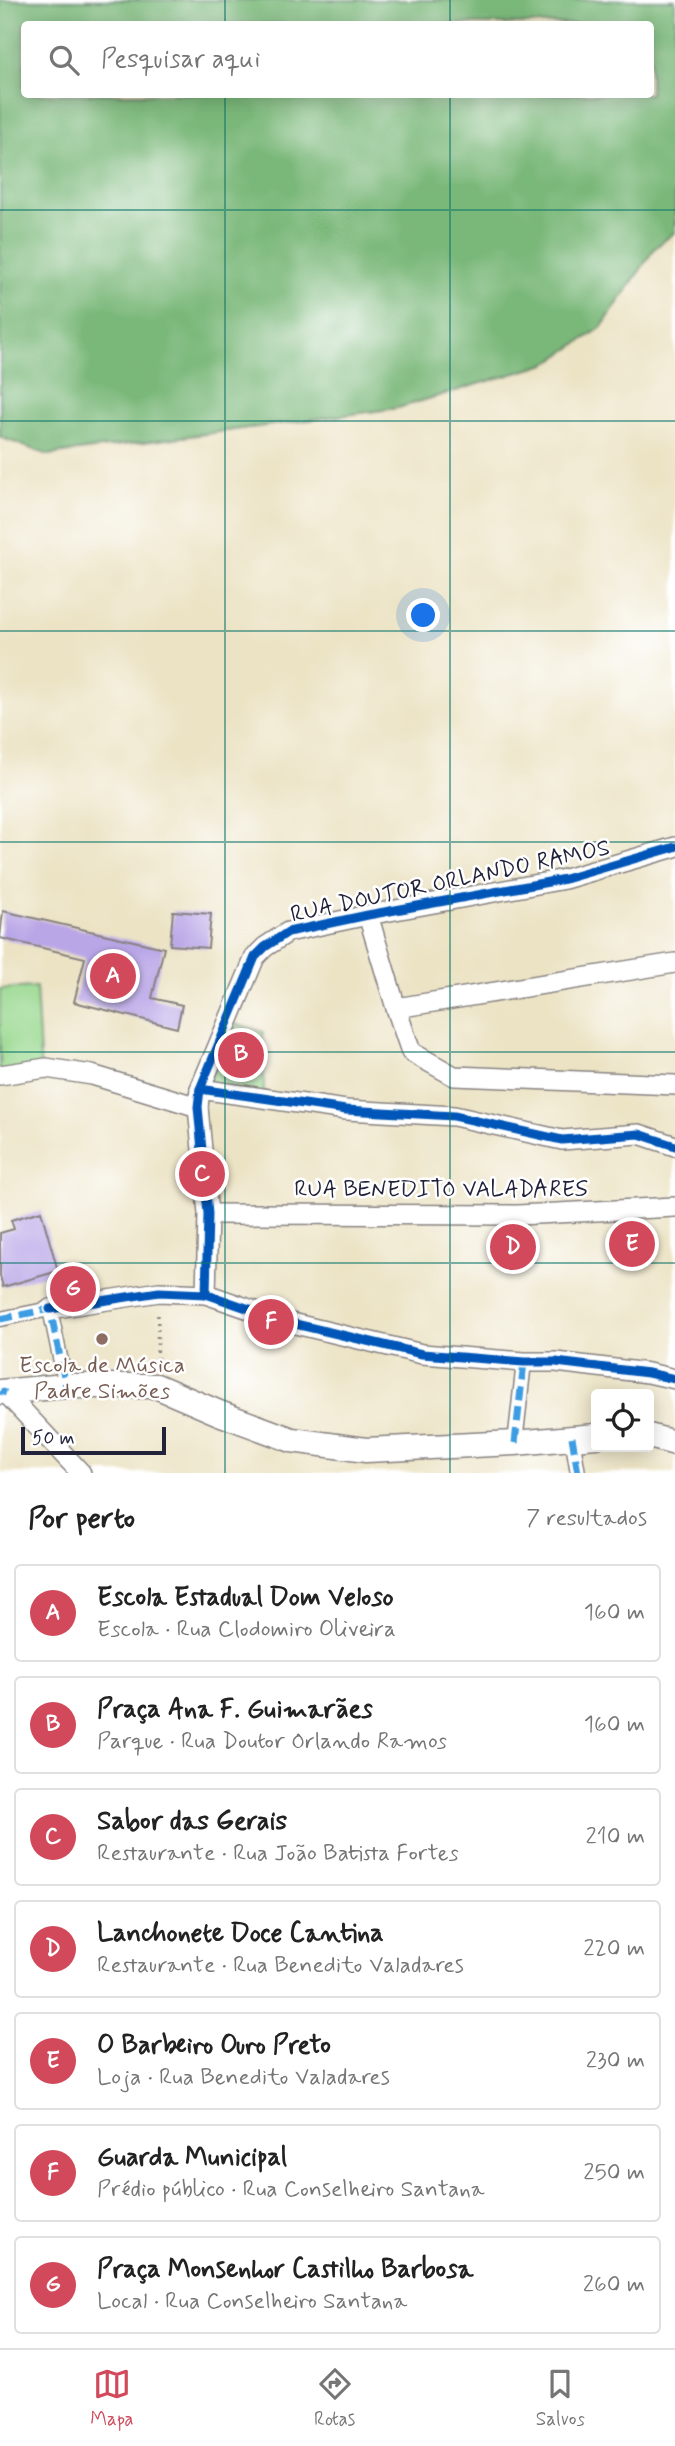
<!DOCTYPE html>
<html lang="pt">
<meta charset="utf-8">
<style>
:root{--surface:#fff;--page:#f2f2f2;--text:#222;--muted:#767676;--line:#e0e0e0;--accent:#d1495b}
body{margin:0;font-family:Mynerve,sans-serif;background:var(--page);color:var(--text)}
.controls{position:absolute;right:21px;bottom:21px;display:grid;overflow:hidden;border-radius:7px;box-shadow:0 4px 18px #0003}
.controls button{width:63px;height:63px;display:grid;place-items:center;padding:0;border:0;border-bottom:2px solid var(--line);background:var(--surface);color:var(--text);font:35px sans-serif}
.scale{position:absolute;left:21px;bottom:18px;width:145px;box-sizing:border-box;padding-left:7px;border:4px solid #22223b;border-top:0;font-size:19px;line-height:24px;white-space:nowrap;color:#22223b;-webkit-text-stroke:5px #fff;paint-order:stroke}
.you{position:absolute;left:424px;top:616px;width:24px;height:24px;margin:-18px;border:5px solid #fff;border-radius:50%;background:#1a73e8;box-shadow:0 0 0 10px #1a73e833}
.badge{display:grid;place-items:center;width:46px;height:46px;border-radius:50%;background:var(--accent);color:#fff;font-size:23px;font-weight:700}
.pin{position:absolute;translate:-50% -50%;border:4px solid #fff;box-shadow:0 2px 7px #0006}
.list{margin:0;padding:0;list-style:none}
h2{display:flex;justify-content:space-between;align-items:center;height:91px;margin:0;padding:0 28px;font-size:30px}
h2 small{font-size:23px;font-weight:400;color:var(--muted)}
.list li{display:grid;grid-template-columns:46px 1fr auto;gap:21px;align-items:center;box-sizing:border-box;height:98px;margin:0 14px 14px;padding:0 14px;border:2px solid var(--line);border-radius:7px}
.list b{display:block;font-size:26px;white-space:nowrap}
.list p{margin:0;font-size:23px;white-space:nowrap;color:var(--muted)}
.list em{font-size:23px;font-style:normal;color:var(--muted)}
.icon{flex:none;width:38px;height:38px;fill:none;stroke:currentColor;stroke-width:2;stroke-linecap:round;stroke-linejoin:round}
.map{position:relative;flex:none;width:675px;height:1473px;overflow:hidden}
.search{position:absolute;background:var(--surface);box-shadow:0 4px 18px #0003;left:21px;right:21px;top:21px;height:77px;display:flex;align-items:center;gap:18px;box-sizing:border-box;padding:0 24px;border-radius:7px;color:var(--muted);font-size:26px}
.sheet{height:875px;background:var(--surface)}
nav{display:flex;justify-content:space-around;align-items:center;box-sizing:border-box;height:98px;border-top:2px solid var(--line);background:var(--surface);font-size:19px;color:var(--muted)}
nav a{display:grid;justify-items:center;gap:4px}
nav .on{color:var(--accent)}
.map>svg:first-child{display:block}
.green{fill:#98d88e;stroke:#5d7d64;stroke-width:2}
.forest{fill:#7ab879;stroke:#4e6d5a;stroke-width:2;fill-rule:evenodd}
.building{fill:#b9a6e7}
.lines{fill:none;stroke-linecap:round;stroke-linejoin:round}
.pedestrian-casing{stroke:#878280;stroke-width:17}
.minor-casing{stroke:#878280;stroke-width:22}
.tertiary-casing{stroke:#878280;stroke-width:27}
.path{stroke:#878280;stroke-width:3.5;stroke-dasharray:2 5;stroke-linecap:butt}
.pedestrian{stroke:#fff;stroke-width:14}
.minor{stroke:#fff;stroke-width:19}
.tertiary{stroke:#fff;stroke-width:24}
.quiet{stroke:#3c9ce2;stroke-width:7;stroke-dasharray:14 7;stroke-linecap:butt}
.cycleway-casing{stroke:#fff;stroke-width:13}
.cycleway{stroke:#0057b8;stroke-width:9}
.grid{fill:none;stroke:#0f766e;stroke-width:2;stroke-opacity:0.55}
.education-dot{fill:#8d6e63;stroke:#fff;stroke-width:2.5}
.labels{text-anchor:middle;stroke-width:5;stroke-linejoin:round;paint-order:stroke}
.street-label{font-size:23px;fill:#22223b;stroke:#fff}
.education-label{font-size:23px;fill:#785e54;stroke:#fff}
</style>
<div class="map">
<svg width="675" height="1473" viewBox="0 0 675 1473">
<rect width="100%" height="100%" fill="#fff"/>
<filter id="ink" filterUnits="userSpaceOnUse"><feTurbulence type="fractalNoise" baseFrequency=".0143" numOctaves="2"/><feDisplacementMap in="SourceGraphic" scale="14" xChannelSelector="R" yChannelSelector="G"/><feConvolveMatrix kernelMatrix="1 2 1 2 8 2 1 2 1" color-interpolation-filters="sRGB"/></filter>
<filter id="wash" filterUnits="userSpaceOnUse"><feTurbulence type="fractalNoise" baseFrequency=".00686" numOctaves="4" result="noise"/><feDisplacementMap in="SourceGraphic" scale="28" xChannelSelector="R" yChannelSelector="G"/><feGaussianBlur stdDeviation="1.57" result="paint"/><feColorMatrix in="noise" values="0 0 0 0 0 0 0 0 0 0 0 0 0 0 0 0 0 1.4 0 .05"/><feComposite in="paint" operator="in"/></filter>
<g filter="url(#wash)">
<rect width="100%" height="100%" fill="#ece3c4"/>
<!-- green -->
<g class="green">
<polygon points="36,987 41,1075 0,1078 0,989"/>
<polygon points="236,1024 263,1032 264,1096 206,1087"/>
</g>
<!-- forest -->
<path class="forest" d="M0,0H675V232L655,248L601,328L546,364L398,408L48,455L0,437ZM24,24H650V94H24Z"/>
<g id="blocks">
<!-- building -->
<g class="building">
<polygon points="3,911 164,948 152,998 182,1005 177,1028 74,1002 85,958 0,938"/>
<polygon points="173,911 211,914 208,948 170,945"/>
<polygon points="41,1211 58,1271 3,1287 0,1276 0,1233 14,1229 11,1220"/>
</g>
</g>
</g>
<g filter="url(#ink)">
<use href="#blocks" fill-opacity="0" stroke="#878280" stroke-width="2"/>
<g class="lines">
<defs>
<g id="pedestrian">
<polyline points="0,1319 50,1309 66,1386"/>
<polyline points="572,1437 578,1473"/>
<polyline points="515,1443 524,1362"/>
</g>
<g id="minor">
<polyline points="368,915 396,1008 411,1052 454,1076 675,1085"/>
<polyline points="396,1008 675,963"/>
<polyline points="0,1075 46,1068 92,1075 198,1107"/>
<polyline points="200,1089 346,1110 454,1116 562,1140 639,1134 675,1146"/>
<polyline points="208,1214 518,1215 675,1207"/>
<polyline points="206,1294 208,1214 198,1107 200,1089 255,957 265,947 288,932 368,915 565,879 675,847"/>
<polyline points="50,1309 159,1292 206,1294 287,1322 422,1354 524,1362 556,1362 648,1373 675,1379"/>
<polyline points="6,1393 81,1473"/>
</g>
<g id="tertiary">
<polyline points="0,1392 66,1386 156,1386 219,1413 292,1440 366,1450 515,1443 596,1436"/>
<polyline points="649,1436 675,1443"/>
</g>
</defs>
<!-- pedestrian casing -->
<use href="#pedestrian" class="pedestrian-casing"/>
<!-- minor casing -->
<use href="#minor" class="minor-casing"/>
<!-- tertiary casing -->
<use href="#tertiary" class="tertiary-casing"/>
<!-- path -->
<polyline class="path" points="157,1366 158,1311"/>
<!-- pedestrian -->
<use href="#pedestrian" class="pedestrian"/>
<!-- minor -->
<use href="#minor" class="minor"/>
<!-- tertiary -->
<use href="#tertiary" class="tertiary"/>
<!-- quiet -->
<g class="quiet">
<polyline points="0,1319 50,1309 66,1386"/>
<polyline points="0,1391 6,1393"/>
<polyline points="572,1437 578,1473"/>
<polyline points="515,1443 524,1362"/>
</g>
<defs>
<g id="cycleway">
<polyline points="200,1089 346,1110 454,1116 562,1140 639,1134 675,1146"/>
<polyline points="206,1294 208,1214 198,1107 200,1089 255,957 265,947 288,932 368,915 565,879 675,847"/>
<polyline points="50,1309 159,1292 206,1294 287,1322 422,1354 524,1362 556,1362 648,1373 675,1379"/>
</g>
</defs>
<!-- cycleway casing -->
<use href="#cycleway" class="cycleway-casing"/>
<!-- cycleway -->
<use href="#cycleway" class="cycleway"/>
</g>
</g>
<!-- grid -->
<path class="grid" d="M225,0V24M450,0V24M225,94V1473M450,94V1473M0,210H675M0,421H675M0,631H675M0,842H675M0,1052H675M0,1263H675"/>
<!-- markers -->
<circle class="education-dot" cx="102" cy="1339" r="7"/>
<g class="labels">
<!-- street labels -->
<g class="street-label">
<text transform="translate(450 880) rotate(-12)" y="8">RUA DOUTOR ORLANDO RAMOS</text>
<text x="441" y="1196">RUA BENEDITO VALADARES</text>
</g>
<!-- education labels -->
<g class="education-label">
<text x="102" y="1372">Escola de Música<tspan x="102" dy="26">Padre Simões</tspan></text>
</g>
</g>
</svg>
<div class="controls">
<button><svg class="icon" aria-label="locate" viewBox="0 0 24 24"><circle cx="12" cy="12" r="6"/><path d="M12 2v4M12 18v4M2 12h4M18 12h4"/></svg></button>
</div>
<div class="scale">50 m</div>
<div class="you"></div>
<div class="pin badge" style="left:113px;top:976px">A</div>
<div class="pin badge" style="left:241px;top:1055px">B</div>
<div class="pin badge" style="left:202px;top:1174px">C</div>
<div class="pin badge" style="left:513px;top:1247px">D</div>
<div class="pin badge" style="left:632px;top:1244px">E</div>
<div class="pin badge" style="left:271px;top:1322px">F</div>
<div class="pin badge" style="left:73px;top:1289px">G</div>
<div class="search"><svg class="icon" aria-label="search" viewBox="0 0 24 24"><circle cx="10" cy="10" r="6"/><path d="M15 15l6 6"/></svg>Pesquisar aqui</div>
</div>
<section class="sheet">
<h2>Por perto<small>7 resultados</small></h2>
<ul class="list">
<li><span class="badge">A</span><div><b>Escola Estadual Dom Veloso</b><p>Escola · Rua Clodomiro Oliveira</p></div><em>160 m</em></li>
<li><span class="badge">B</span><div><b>Praça Ana F. Guimarães</b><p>Parque · Rua Doutor Orlando Ramos</p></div><em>160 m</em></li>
<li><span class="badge">C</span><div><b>Sabor das Gerais</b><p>Restaurante · Rua João Batista Fortes</p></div><em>210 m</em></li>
<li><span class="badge">D</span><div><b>Lanchonete Doce Cantina</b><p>Restaurante · Rua Benedito Valadares</p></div><em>220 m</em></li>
<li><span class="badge">E</span><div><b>O Barbeiro Ouro Preto</b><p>Loja · Rua Benedito Valadares</p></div><em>230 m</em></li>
<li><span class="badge">F</span><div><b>Guarda Municipal</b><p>Prédio público · Rua Conselheiro Santana</p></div><em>250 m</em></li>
<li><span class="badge">G</span><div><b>Praça Monsenhor Castilho Barbosa</b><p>Local · Rua Conselheiro Santana</p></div><em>260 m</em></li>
</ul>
</section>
<nav>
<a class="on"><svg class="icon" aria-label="map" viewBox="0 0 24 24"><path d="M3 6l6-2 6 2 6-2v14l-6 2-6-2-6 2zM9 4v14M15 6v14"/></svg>Mapa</a>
<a><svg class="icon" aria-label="directions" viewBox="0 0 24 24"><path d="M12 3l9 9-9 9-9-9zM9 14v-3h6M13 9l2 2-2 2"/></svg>Rotas</a>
<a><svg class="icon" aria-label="saved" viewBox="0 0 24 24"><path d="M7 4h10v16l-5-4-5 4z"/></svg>Salvos</a>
</nav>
